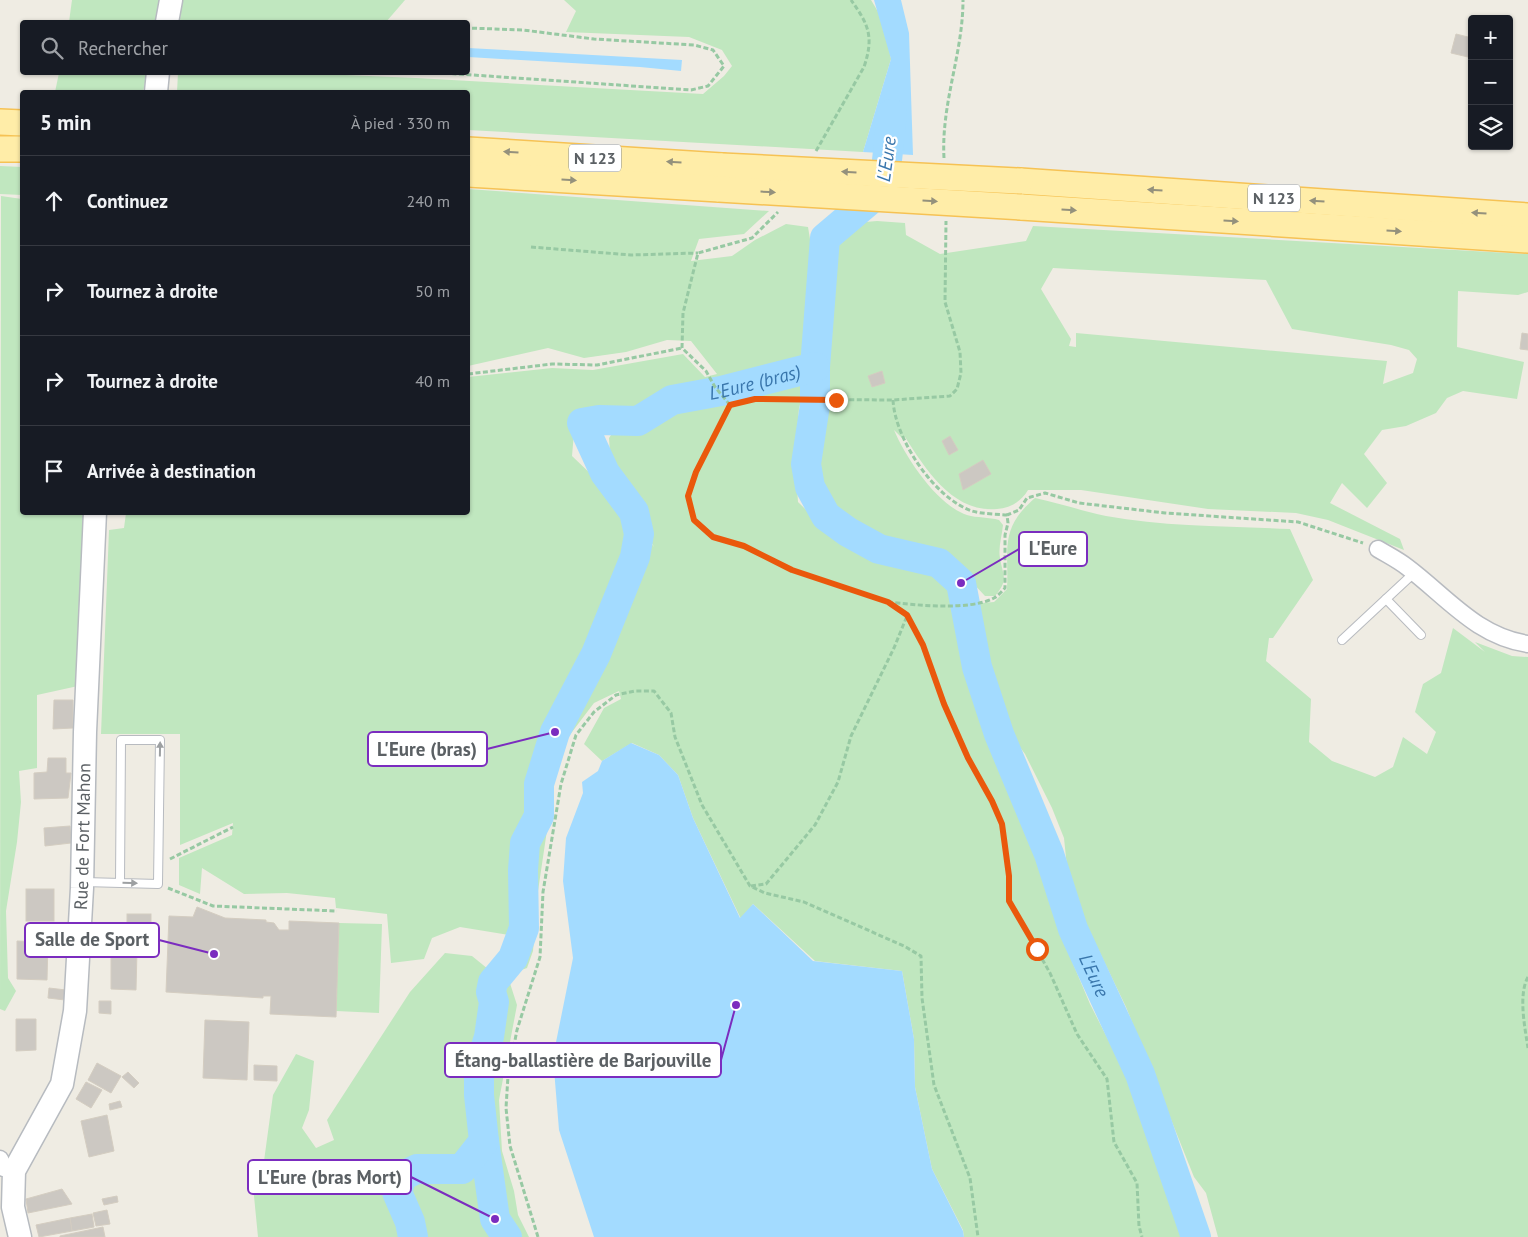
<!DOCTYPE html>
<html lang="fr">
<meta charset="utf-8">
<style>
:root{--surface:#171b24;--page:#242831;--text:#f1f3f6;--muted:#9ea1a6;--line:#363941}
body{margin:0;font-family:"PT Sans",sans-serif;background:var(--page);color:var(--text)}
.controls{position:absolute;right:15px;top:15px;display:grid;overflow:hidden;border-radius:5px;box-shadow:0 1px 4px #0004}
.controls button{width:45px;height:45px;display:grid;place-items:center;padding:0;border:0;border-bottom:1px solid var(--line);background:var(--surface);color:var(--text);font:25px sans-serif}
.stop{position:absolute;width:15px;height:15px;margin:-11px;border:4px solid #ea580c;border-radius:50%;background:#fff}
.stop.end{background:#ea580c;border-color:#fff;box-shadow:0 1px 5px #0008}
.list{margin:0;padding:0;list-style:none}
h2{display:flex;justify-content:space-between;align-items:center;height:65px;margin:0;padding:0 20px;font-size:21px}
h2 small{font-size:16px;font-weight:400;color:var(--muted)}
.list li{display:grid;grid-template-columns:32px 1fr auto;gap:15px;align-items:center;box-sizing:border-box;height:90px;padding:0 20px;border-top:1px solid var(--line)}
.list b{display:block;font-size:19px;white-space:nowrap}
.list em{font-size:16px;font-style:normal;color:var(--muted)}
.icon{flex:none;width:28px;height:28px;fill:none;stroke:currentColor;stroke-width:2;stroke-linecap:round;stroke-linejoin:round}
.map{position:relative;flex:none;width:1528px;height:1237px;overflow:hidden}
.search{position:absolute;background:var(--surface);box-shadow:0 1px 4px #0004;left:20px;top:20px;width:450px;height:55px;display:flex;align-items:center;gap:12px;box-sizing:border-box;padding:0 18px;border-radius:5px;color:var(--muted);font-size:19px}
.panel{position:absolute;background:var(--surface);box-shadow:0 1px 4px #0004;left:20px;top:90px;width:450px;height:425px;border-radius:5px}
.map>svg:first-child{display:block}
.green{fill:#c0e7bf;fill-rule:evenodd}
.water{fill:#a3dbff}
.lines{fill:none;stroke-linecap:round;stroke-linejoin:round}
.river{stroke:#a3dbff;stroke-width:30}
.building{fill:#ccc8c2;stroke:#d4cdc1}
.lane-casing{stroke:#b8bbc0;stroke-width:10}
.street-casing{stroke:#b8bbc0;stroke-width:19}
.secondary-casing{stroke:#b7bbc0;stroke-width:25}
.primary-casing{stroke:#f6c254;stroke-width:28}
.path{stroke:#97c9a3;stroke-width:3;stroke-dasharray:5 2.5;stroke-linecap:butt}
.lane{stroke:#fff;stroke-width:8}
.street{stroke:#fff;stroke-width:16}
.secondary{stroke:#fff;stroke-width:22}
.primary{stroke:#ffeda8;stroke-width:25}
.primary-bridge-casing{stroke:#f6c254;stroke-width:28;stroke-linecap:butt}
.primary-bridge{stroke:#ffeda8;stroke-width:25}
.oneway{fill:#94917c}
.oneway2{fill:#9da0a2}
.route{stroke:#ea580c;stroke-width:6}
.labels{text-anchor:middle;stroke-width:4.5;stroke-linejoin:round;paint-order:stroke}
.shield{fill:#fff;stroke:#8c9092;stroke-width:1}
.shield-label{font-size:16px;font-weight:bold;fill:#5b6064}
.street-label{font-size:18px;fill:#5b6064;stroke:#fff}
.water-label{font-size:19px;font-style:italic;fill:#3976ac;stroke:#fff}
.leader{fill:none;stroke:#7b2cbf;stroke-width:2}
.callout-dot{fill:#7b2cbf;stroke:#fff;stroke-width:2}
.callout{fill:#fff;stroke:#7b2cbf;stroke-width:2}
.callout-label{font-size:19px;text-anchor:middle;font-weight:bold;fill:#5b6064}
</style>
<div class="map">
<svg width="1528" height="1237" viewBox="0 0 1528 1237">
<rect width="100%" height="100%" fill="#efece3"/>
<!-- green -->
<g class="green">
<polygon points="72,0 162,0 157,22 69,22"/>
<polygon points="181,0 405,0 386,22 180,22"/>
<polygon points="564,0 871,0 883,20 891,59 863,152 468,130 468,92 177,92 178,73 274,72 416,78 703,94 724,76 732,66 722,50 689,37 566,32 576,11"/>
<polygon points="59,73 147,73 143,92 55,92"/>
<polygon points="0,166 22,167 22,195 0,194"/>
<path d="M468,189L769,211L744,234L699,239L691,261L732,256L755,240L786,224L808,227L814,263L807,290L810,321L807,382L799,408L795,458L798,502L832,535L867,554L890,557L934,568L951,584L979,700L1021,796L1063,940L1090,1004L1151,1124L1187,1237H964L963,1230L932,1169L915,1087L914,1039L902,971L815,961L753,904L741,919L693,818L678,775L659,755L632,743L602,761L584,744L604,708L621,699L619,691L594,703L569,736L554,783L538,891L533,951L527,968L516,972L509,935L460,927L432,938L424,959L391,963L387,914L336,908L335,898L287,893L244,894L202,868L200,894L179,885V858L232,835L233,823L180,845V734H101L109,530L124,528L126,513L468,512V377L552,368L593,370L683,354L705,377L717,374L691,341L667,340L626,352L584,358L548,348L468,366ZM576,409L620,422L609,438L611,468L654,547L620,502L572,456Z"/>
<polygon points="1,196 22,199 22,512 84,513 78,686 37,695 37,768 19,771 21,802 17,842 6,911 8,978 16,991 5,1011 0,1009"/>
<path d="M877,221L905,223L906,235L940,254L1026,241L1033,226L1528,254V292L1518,295L1458,291L1457,347L1524,362L1517,399L1463,391L1447,398L1436,413L1406,426L1382,430L1364,454L1387,483L1367,508L1342,483L1330,503L1400,539L1404,550L1328,520L1296,513L1208,509L1081,490H1028C1021,502 1010,508 997,509C953,513 926,470 905,437L902,438L894,430C906,458 937,505 967,515C977,518 989,517 999,520L1003,525C1002,536 998,548 1000,558C1003,577 1009,579 995,596H985L958,567L931,547L864,537L840,518L817,490L815,460L825,423V408L819,394L822,330L832,242L854,223ZM1053,268L1266,280L1292,329L1391,345L1409,350L1417,359L1413,373L1383,384L1387,361L1076,333V347L1069,346L1071,339L1041,289Z"/>
<path d="M1035,498C1059,503 1082,511 1106,516C1166,527 1228,526 1290,529L1313,580L1273,638H1269L1266,661L1311,699L1309,742L1332,761L1375,777L1393,767L1403,737L1427,754L1436,732L1415,712L1423,684L1441,673L1453,628L1485,652L1475,642L1512,656L1528,657V1237H1218L1206,1193L1194,1177L1126,1007L1086,924L1068,877L1064,838L1052,808L1025,754L997,716L983,668L970,604L994,602L1007,589C1009,548 999,529 1035,498Z"/>
<polygon points="339,923 382,924 379,1013 336,1011"/>
<polygon points="445,953 472,956 488,969 486,995 507,974 517,1005 499,1100 502,1151 514,1191 518,1215 529,1237 258,1237 253,1186 264,1161 273,1095 296,1054 314,1061 309,1110 302,1128 316,1148 334,1140 327,1120 410,992"/>
</g>
<!-- water -->
<g class="water">
<polygon points="874,0 901,0 909,33 913,155 863,152 891,59"/>
<polygon points="468,48 682,60 681,71 640,67 468,57"/>
<polygon points="631,743 659,755 678,775 693,818 740,918 753,904 813,961 902,971 914,1039 915,1087 932,1169 963,1231 964,1237 594,1237 559,1130 553,1057 573,958 563,881 566,838 583,793 582,782 598,771 602,761"/>
</g>
<g class="lines">
<!-- river -->
<g class="river">
<path id="s1" d="M892,114L884,188L825,238L815,367V405L806,464L810,487L826,516L848,532L879,549L939,563L961,583L977,667L999,734L1049,854L1073,929L1140,1074L1196,1237"/>
<polyline points="484,1141 495,1219 507,1237"/>
<path id="s2" d="M413,1237L410,1222L397,1192L402,1176L417,1169H462L484,1141L479,1095V1068L489,1037L494,1002L491,992L493,982L513,958L524,928L523,870L525,843L539,816V784L555,732L596,654L635,557L639,534L634,512L605,473L582,423L599,420L638,421L672,400L721,391L815,367"/>
</g>
</g>
<!-- building -->
<g class="building">
<polygon points="1456,34 1472,38 1468,57 1451,53"/>
<polygon points="1522,333 1528,334 1528,350 1520,349"/>
<polygon points="882,371 885,383 872,387 868,376"/>
<polygon points="950,436 958,450 949,455 942,441"/>
<polygon points="983,460 991,474 963,490 959,474"/>
<polygon points="54,700 73,700 73,728 53,729"/>
<polygon points="48,758 66,758 66,773 71,773 68,798 34,799 34,773 47,772"/>
<polygon points="70,826 71,843 45,846 44,828"/>
<rect x="26" y="889" width="28" height="32"/>
<polygon points="197,907 225,918 266,920 266,922 274,923 279,930 289,930 289,921 339,923 336,1017 270,1014 271,996 263,996 263,998 166,992 169,916 193,917"/>
<rect x="127" y="914" width="24" height="30"/>
<polygon points="17,941 48,942 47,980 17,979"/>
<polygon points="111,950 137,950 136,990 111,989"/>
<polygon points="49,988 66,990 65,1000 48,998"/>
<polygon points="99,1001 111,1001 111,1014 99,1013"/>
<polygon points="16,1019 36,1019 36,1050 16,1051"/>
<polygon points="205,1020 249,1022 247,1080 203,1078"/>
<polygon points="97,1063 121,1076 111,1093 88,1080"/>
<polygon points="254,1065 277,1066 277,1081 254,1080"/>
<polygon points="128,1072 139,1083 134,1088 122,1077"/>
<polygon points="86,1082 102,1090 91,1108 76,1099"/>
<polygon points="120,1101 122,1107 110,1110 109,1104"/>
<polygon points="107,1115 114,1151 89,1157 81,1121"/>
<polygon points="62,1189 72,1204 28,1213 26,1199"/>
<polygon points="117,1196 118,1202 104,1205 102,1199"/>
<polygon points="107,1210 110,1224 96,1226 93,1213"/>
<polygon points="92,1214 94,1227 72,1231 70,1218"/>
<polygon points="70,1218 72,1231 39,1237 36,1225"/>
<polygon points="103,1227 105,1237 60,1237 60,1236"/>
</g>
<g class="lines">
<defs>
<g id="lane">
<polyline points="1386,599 1414,573"/>
<polyline points="1342,640 1386,599 1421,635"/>
<polyline points="84,882 158,884 160,740 121,740 120,883"/>
</g>
<g id="street">
<path d="M1378,549C1388,555 1398,560 1407,567C1447,597 1476,636 1528,644"/>
<polyline points="0,1159 4,1168 14,1171"/>
</g>
<g id="secondary">
<polyline points="167,22 171,0"/>
<polyline points="156,92 158,72"/>
<path id="s3" d="M20,1237L13,1207L14,1171L62,1084L75,1011L82,888L85,732L95,512"/>
</g>
<g id="primary">
<polyline points="0,122 22,123"/>
<polyline points="0,149 22,149"/>
<polyline points="468,150 722,166"/>
<polyline points="468,174 719,189"/>
<polyline points="1020,181 1528,216"/>
<polyline points="1021,207 1528,240"/>
</g>
</defs>
<!-- lane casing -->
<use href="#lane" class="lane-casing"/>
<!-- street casing -->
<use href="#street" class="street-casing"/>
<!-- secondary casing -->
<use href="#secondary" class="secondary-casing"/>
<!-- primary casing -->
<use href="#primary" class="primary-casing"/>
<!-- path -->
<g class="path">
<polyline points="429,72 691,90 708,86 724,66 713,50 694,45 594,39 523,30 468,28"/>
<path d="M816,151L864,67C874,37 869,25 851,0"/>
<path d="M944,158C941,103 963,54 963,0"/>
<polyline points="531,247 631,255 698,253"/>
<polyline points="468,374 552,364 597,365 682,348"/>
<path d="M893,400C895,439 934,498 972,511C982,514 996,514 1007,515"/>
<polyline points="730,405 696,472 688,496 694,519 713,537 744,547 791,570 888,602 907,615 923,645 944,704 968,758 992,801 1002,824 1009,876 1009,901 1050,973 1077,1034 1107,1079 1114,1142 1137,1183 1139,1226 1142,1237"/>
<polyline points="730,405 755,399 893,400 950,396 957,389 961,373 960,352 945,302 946,221"/>
<polyline points="730,405 715,387 706,371 682,348 683,313 698,253 752,238 778,212"/>
<path d="M888,602C915,605 970,611 994,598C998,596 1002,591 1005,588V535L1008,523L1007,515L1019,510L1027,498L1045,493L1079,503L1165,513L1298,522L1363,543"/>
<polyline points="170,859 233,827"/>
<polyline points="751,886 766,884 815,825 838,782 851,736 894,648 907,616"/>
<polyline points="168,888 213,906 337,911"/>
<path d="M1528,977C1518,995 1525,1028 1528,1048"/>
<polyline points="538,1237 510,1146 506,1108 508,1076 517,1030 540,957 543,892 561,784 576,735 594,712 616,695 635,691 654,691 671,713 675,737 702,805 750,886 765,893 804,902 904,946 921,956 922,998 934,1085 970,1178 978,1237"/>
</g>
<!-- lane -->
<use href="#lane" class="lane"/>
<!-- street -->
<use href="#street" class="street"/>
<!-- secondary -->
<use href="#secondary" class="secondary"/>
<!-- primary -->
<use href="#primary" class="primary"/>
<defs>
<g id="primary-bridge">
<polyline points="722,166 1020,181"/>
<polyline points="719,189 1021,207"/>
</g>
</defs>
<!-- primary-bridge casing -->
<use href="#primary-bridge" class="primary-bridge-casing"/>
<!-- primary-bridge -->
<use href="#primary-bridge" class="primary-bridge"/>
</g>
<!-- one-way arrows -->
<defs><path id="oneway-solid" d="M-6-.8H1V-3.2L6.5 0L1 3.2V.8H-6Z" transform="scale(1.25)"/></defs>
<g class="oneway">
<use href="#oneway-solid" transform="translate(511 152) rotate(-176)"/>
<use href="#oneway-solid" transform="translate(674 162) rotate(-176)"/>
<use href="#oneway-solid" transform="translate(849 172) rotate(-177)"/>
<use href="#oneway-solid" transform="translate(569 180) rotate(3)"/>
<use href="#oneway-solid" transform="translate(1155 190) rotate(-176)"/>
<use href="#oneway-solid" transform="translate(768 192) rotate(3)"/>
<use href="#oneway-solid" transform="translate(930 201) rotate(3)"/>
<use href="#oneway-solid" transform="translate(1317 201) rotate(-176)"/>
<use href="#oneway-solid" transform="translate(1069 210) rotate(4)"/>
<use href="#oneway-solid" transform="translate(1479 213) rotate(-176)"/>
<use href="#oneway-solid" transform="translate(1231 221) rotate(4)"/>
<use href="#oneway-solid" transform="translate(1394 231) rotate(4)"/>
</g>
<g class="oneway2">
<use href="#oneway-solid" transform="translate(160 749) rotate(-89)"/>
<use href="#oneway-solid" transform="translate(130 883) rotate(2)"/>
</g>
<g class="lines">
<!-- route -->
<polyline class="route" points="836,400 755,399 730,405 696,472 688,496 694,520 713,537 744,546 792,570 888,602 907,615 923,645 944,704 968,758 992,801 1002,824 1009,876 1009,901 1037,949"/>
</g>
<g class="labels">
<!-- shield labels -->
<g class="shield">
<rect x="569" y="144.5" width="52" height="27" rx="4"/>
<rect x="1248" y="184.5" width="52" height="27" rx="4"/>
</g>
<g class="shield-label">
<text x="595" y="164">N 123</text>
<text x="1274" y="204">N 123</text>
</g>
<!-- street labels -->
<g class="street-label">
<text dy="6" stroke="none"><textPath href="#s3" startOffset="415">Rue de Fort Mahon</textPath></text>
</g>
<!-- water labels -->
<g class="water-label">
<text transform="translate(886 159) rotate(-82)" y="7">L'Eure</text>
<text dy="7" stroke="none"><textPath href="#s2" startOffset="1112">L'Eure (bras)</textPath></text>
<text dy="7" stroke="none"><textPath href="#s1" startOffset="1005">L'Eure</textPath></text>
</g>
</g>
<!-- callouts -->
<path class="leader" d="M961 583L1019 549M555 732L487 749M214 954L159 940M736 1005L721 1060M495 1219L411 1177"/>
<g class="callout-dot">
<circle cx="961" cy="583" r="5"/>
<circle cx="555" cy="732" r="5"/>
<circle cx="214" cy="954" r="5"/>
<circle cx="736" cy="1005" r="5"/>
<circle cx="495" cy="1219" r="5"/>
</g>
<g class="callout">
<rect x="1019" y="532" width="68" height="34" rx="5"/>
<rect x="368" y="732" width="119" height="34" rx="5"/>
<rect x="25" y="923" width="134" height="34" rx="5"/>
<rect x="445" y="1043" width="276" height="34" rx="5"/>
<rect x="248" y="1160" width="163" height="34" rx="5"/>
</g>
<g class="callout-label">
<text x="1053" y="555">L'Eure</text>
<text x="427" y="756">L'Eure (bras)</text>
<text x="92" y="946">Salle de Sport</text>
<text x="583" y="1067">Étang-ballastière de Barjouville</text>
<text x="330" y="1184">L'Eure (bras Mort)</text>
</g>
</svg>
<div class="controls">
<button>+</button>
<button>−</button>
<button><svg class="icon" aria-label="layers" viewBox="0 0 24 24"><path d="M12 4l9 5-9 5-9-5zM3 14l9 5 9-5"/></svg></button>
</div>
<div class="stop" style="left:1037px;top:949px"></div>
<div class="stop end" style="left:836px;top:400px"></div>
<div class="search"><svg class="icon" aria-label="search" viewBox="0 0 24 24"><circle cx="10" cy="10" r="6"/><path d="M15 15l6 6"/></svg>Rechercher</div>
<section class="panel">
<h2>5 min<small>À pied · 330 m</small></h2>
<ul class="list">
<li><svg class="icon" aria-label="ahead" viewBox="0 0 24 24"><path d="M12 20V5M6 11l6-6 6 6"/></svg><div><b>Continuez</b></div><em>240 m</em></li>
<li><svg class="icon" aria-label="right" viewBox="0 0 24 24"><path d="M7 20v-9h11M14 6l5 5-5 5"/></svg><div><b>Tournez à droite</b></div><em>50 m</em></li>
<li><svg class="icon" aria-label="right" viewBox="0 0 24 24"><path d="M7 20v-9h11M14 6l5 5-5 5"/></svg><div><b>Tournez à droite</b></div><em>40 m</em></li>
<li><svg class="icon" aria-label="arrive" viewBox="0 0 24 24"><path d="M6 21V4h12l-3 4 3 4H6"/></svg><div><b>Arrivée à destination</b></div></li>
</ul>
</section>
</div>
